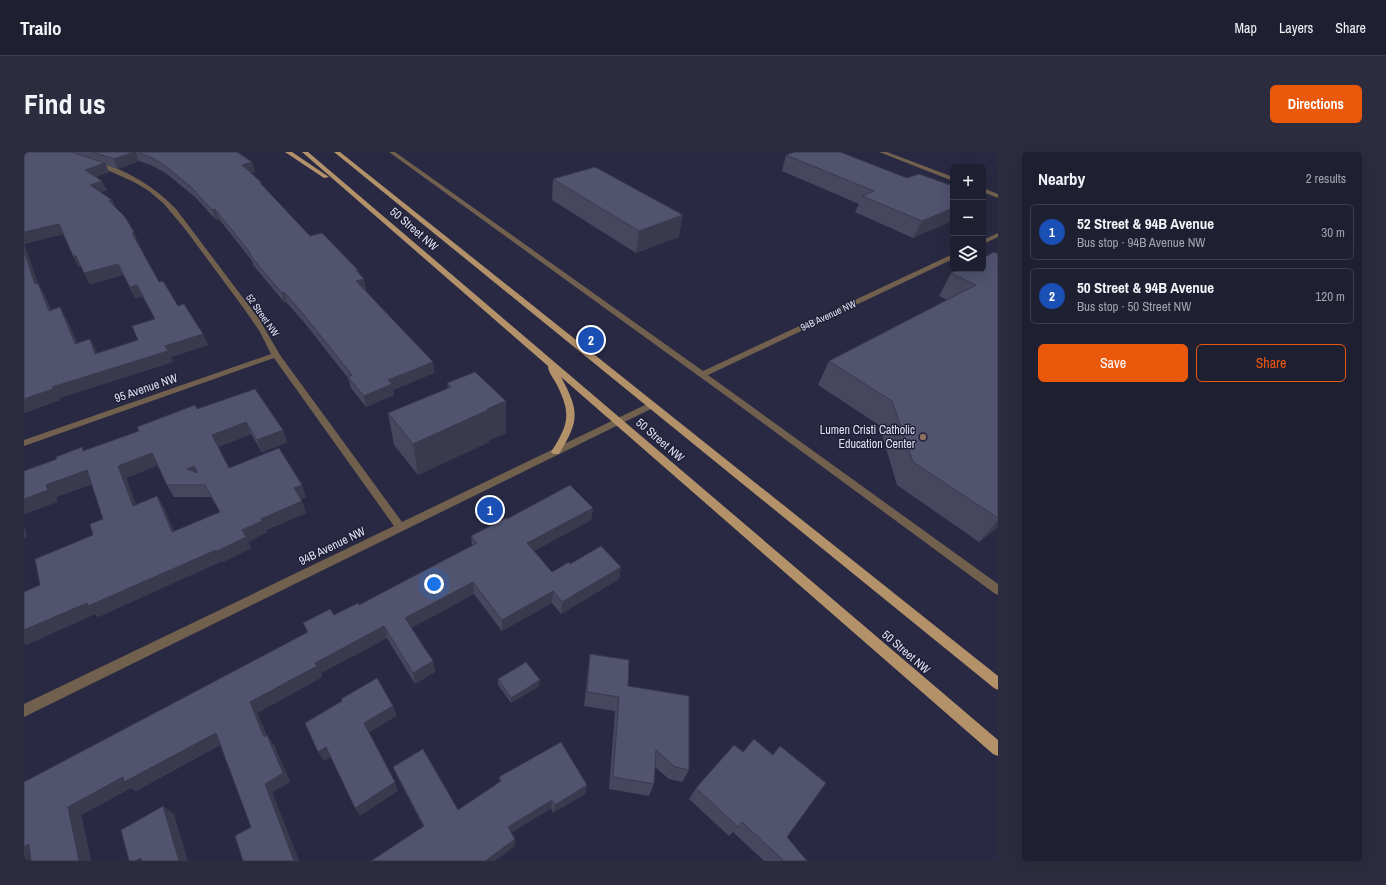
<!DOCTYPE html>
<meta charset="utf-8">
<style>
:root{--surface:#1f1f32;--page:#2c2c3e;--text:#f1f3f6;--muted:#a1a2ac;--line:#3c3d4d;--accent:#ea580c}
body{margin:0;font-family:"Archivo Narrow",sans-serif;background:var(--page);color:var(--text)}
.controls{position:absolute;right:12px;top:12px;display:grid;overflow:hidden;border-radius:6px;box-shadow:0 4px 16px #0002}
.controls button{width:36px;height:36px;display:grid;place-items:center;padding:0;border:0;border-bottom:1px solid var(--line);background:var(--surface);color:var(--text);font:20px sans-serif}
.you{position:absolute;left:410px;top:432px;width:14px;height:14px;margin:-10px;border:3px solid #fff;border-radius:50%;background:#1a73e8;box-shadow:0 0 0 6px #1a73e833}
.badge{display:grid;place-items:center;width:26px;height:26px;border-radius:50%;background:var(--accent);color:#fff;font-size:13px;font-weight:700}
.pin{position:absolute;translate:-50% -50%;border:2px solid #fff;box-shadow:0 1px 4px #0006}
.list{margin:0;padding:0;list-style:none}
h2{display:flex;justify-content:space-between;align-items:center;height:52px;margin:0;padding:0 16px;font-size:17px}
h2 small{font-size:13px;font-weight:400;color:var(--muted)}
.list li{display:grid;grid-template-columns:26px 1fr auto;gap:12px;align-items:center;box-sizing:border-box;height:56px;margin:0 8px 8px;padding:0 8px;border:1px solid var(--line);border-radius:6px}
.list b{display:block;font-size:15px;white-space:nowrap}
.list p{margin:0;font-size:13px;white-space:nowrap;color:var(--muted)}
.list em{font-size:13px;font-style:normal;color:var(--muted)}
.actions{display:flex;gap:8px;padding:12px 16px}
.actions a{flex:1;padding:9px 0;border:1px solid var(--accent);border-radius:6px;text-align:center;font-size:14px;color:var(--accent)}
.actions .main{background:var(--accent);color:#fff}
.icon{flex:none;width:22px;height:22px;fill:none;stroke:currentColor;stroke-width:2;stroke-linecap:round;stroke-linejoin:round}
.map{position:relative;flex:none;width:974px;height:709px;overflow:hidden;border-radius:6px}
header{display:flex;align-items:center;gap:24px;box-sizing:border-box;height:56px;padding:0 20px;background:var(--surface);border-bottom:1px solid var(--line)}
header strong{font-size:19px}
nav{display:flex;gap:22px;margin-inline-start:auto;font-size:14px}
.intro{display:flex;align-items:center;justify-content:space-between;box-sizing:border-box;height:96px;padding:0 24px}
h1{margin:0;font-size:28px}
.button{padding:10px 18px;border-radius:6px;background:var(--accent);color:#fff;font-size:14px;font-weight:700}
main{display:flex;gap:24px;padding:0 24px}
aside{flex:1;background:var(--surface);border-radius:6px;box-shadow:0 4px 16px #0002}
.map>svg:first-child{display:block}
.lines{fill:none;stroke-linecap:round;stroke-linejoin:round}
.minor{fill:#70604d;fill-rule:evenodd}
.major{fill:#b3926a;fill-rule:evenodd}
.wall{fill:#46475f;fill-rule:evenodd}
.shaded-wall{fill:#393a4e}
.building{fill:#51536f;stroke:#393a4e;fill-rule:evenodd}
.education-dot{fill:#8d6e63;stroke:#1f2038;stroke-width:1.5}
.labels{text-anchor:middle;stroke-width:3;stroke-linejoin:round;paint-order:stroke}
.far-street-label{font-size:10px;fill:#e0e1f3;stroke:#1f2038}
.street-label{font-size:12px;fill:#e0e1f3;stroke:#1f2038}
.poi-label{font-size:12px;fill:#e0e1f3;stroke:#1f2038;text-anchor:end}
</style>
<header>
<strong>Trailo</strong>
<nav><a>Map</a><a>Layers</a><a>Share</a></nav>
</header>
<div class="intro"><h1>Find us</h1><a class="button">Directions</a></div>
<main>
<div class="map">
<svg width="974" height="709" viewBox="0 0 974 709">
<rect width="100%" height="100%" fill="#292943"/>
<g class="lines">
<!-- minor -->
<g class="minor">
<polygon points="365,0 371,0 679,219 929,102 929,107 684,223 974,432 974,443 970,441 701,243"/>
<polygon points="855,0 863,0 929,25 929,29"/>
<path d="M72,9C102,18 130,34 152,57L235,167L256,203L378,370L625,251H631L632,253L631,255L0,565V552L370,374L250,206L0,294V288L247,202L236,180L221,158L161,77L140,52L125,39L110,30L70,12L69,11Z"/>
<polygon points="959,36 974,42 974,46 959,40"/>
<polygon points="974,81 974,85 959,92 959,88"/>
</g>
<!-- major -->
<g class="major">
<polygon points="261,0 268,0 305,25 300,26"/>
<path d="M278,0H284L974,588V604L969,602L537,225C556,260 555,269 535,302H529L527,300C544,273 548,263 533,233C530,227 524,220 524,214Z"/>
<polygon points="310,0 316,0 974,524 974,538 970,536"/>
</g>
</g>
<!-- wall -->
<g class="wall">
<path d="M0,0H213L231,20L227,21L286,84L335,121L342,137L341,138L409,210L410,221L369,238L370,243L342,255L327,236L324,226L279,169L263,151H261L229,113L228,109L195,67L192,68L171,45L143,22L129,14L115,9L94,17L82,13L85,20L72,25L83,38L77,40L88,48L92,56L110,80L114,91L135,130L154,154L179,182L184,193L147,205L149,210L35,246L36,248L0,261ZM39,82L49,104L55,115L57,114L66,132L99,123L111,146L118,144L131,167L114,188L73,201L66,187L53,191L42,166L27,158L20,142L14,132L0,92Z"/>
<polygon points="762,3 883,26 929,34 889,86 831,60 835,52 758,19"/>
<polygon points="529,27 655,85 612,101 528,48"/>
<polygon points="974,102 974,375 955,390 873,333 855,273 794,233 805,209 923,148 915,144 927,121"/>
<polygon points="423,231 482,281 465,288 465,290 394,323 370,293 364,261 424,237"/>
<path d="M173,257L259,278L263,290L238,300L227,282L194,295L205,316L282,345L277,347L282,361L242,378L243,380L224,390L227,396L199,410L198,409L74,465L71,462L2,493L16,433L69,383L79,367L68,332L32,345L33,350L0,362V319L33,307L60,299L115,279ZM134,313L143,333L150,345H187L196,360L150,380L140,356L133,344L112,353L102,326Z"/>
<polygon points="569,356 567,368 510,399 528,420 546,412 597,415 595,427 537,462 528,451 478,479 450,442 387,476 409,509 411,520 391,532 363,486 297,521 298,525 233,561 243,584 250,593 266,630 248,640 275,709 219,709 227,675 196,593 112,639 107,636 57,663 67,709 7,709 7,707 0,709 283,480 279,471 310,463 335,453 448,394 447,384 483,367"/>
<polygon points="566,502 604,534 665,618 658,630 645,627 631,615 630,632 625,644 585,637 591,559 560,554 564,517"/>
<polygon points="474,527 515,534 487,551 474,533"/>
<polygon points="756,594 763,685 783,709 740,709 709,680 705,684 665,647 672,636 719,600 749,602"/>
<polygon points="369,615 434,658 476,630 475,625 563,633 561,642 529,661 527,656 487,681 491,694 399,674 373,624"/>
</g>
<!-- shaded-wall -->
<g class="shaded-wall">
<polygon points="110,0 112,0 115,9 94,17 90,7"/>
<polygon points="228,10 231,20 220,23 218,13"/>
<polygon points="81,11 85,20 65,28 61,18"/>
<polygon points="78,29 83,38 71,42 66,33"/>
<polygon points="88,48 93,58 85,49"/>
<polygon points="929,56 929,69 889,86 898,69"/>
<polygon points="191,57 195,67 192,68 188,58"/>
<polygon points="659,63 655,85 612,101 615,79"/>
<polygon points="35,72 40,82 0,92 14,132 20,142 31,170 25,159 11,132 0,99 0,80"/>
<polygon points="110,80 114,91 113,91 108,81"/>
<polygon points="49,104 52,104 58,114 55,115"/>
<polygon points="94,112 99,123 66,132 60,121"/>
<polygon points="332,118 334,118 336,128 340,127 342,137 334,140 332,129"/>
<polygon points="113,133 118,144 111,146 106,135"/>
<polygon points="260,140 263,151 261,151 258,141"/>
<polygon points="36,155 42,166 57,203 51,192"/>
<polygon points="179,182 184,193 147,205 149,210 35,246 36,248 0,261 0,247 28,235 141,194"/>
<polygon points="66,187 72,198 78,213 71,202"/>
<polygon points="409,210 410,221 369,238 370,243 342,255 340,244 364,228"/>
<polygon points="482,249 482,281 465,288 465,290 394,323 389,292"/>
<polygon points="222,270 227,282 193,295 188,283"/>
<polygon points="259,278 263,290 238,300 233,288"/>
<polygon points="128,301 135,313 102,326 117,366 109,354 94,314"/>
<polygon points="170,314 176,325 163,317"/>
<polygon points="63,318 72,330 32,345 33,350 0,362 0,347 22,333"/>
<polygon points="278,333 282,345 275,348 270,336"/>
<polygon points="133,344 140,356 155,392 148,380"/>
<polygon points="278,349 282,361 242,378 243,380 224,390 227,396 199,410 198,409 74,465 71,462 2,493 0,491 0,478 218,378 237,367"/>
<polygon points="569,356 567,368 502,403 503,391"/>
<polygon points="974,368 974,375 955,390"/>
<polygon points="0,372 3,385 0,386"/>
<polygon points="597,415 595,427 537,462 538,450"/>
<polygon points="449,430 450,442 384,478 381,466"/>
<polygon points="529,439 528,451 478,479 478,468"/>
<polygon points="360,474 363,486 297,521 298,525 233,561 247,595 240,585 226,550 291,511"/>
<polygon points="409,509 411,520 391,532 389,521"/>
<polygon points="516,528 515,534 487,551 487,546"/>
<polygon points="369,554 373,564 344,581 340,571"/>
<polygon points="192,581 200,590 112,639 107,636 57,663 67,709 55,709 44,655 99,625"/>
<polygon points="243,583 250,593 266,630 248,640 275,709 270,709 241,632"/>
<polygon points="302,595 307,605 300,609 294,600"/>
<polygon points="371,630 374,639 336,664 331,656"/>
<polygon points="563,633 561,642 529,661 531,653"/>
<polygon points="528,648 527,656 484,683 484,675"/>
<polygon points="139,654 150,662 164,709 155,709"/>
<polygon points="491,687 491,694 471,709 461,709"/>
<polygon points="5,692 20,699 3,709 0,709 0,695"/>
</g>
<!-- building -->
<g class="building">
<polygon points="0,0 47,0 81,11 61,18 78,29 66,33 88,48 85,49 101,65 110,80 108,81 135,130 139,129 154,154 160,152 179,182 141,194 144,199 28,235 29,237 0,247 0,99 11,132 14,131 25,159 36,155 51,192 66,187 71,202 114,188 108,174 131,167 113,133 106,135 94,112 60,121 52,104 49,104 35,72 0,80"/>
<polygon points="68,0 110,0 90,7"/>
<polygon points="113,0 213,0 228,10 218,13 238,31 236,31 286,84 298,81 334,118 332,118 340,127 332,129 409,210 364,228 368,232 340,244 324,225 328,223 276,158 260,140 258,141 225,102 227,102 191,57 188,58 167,35 139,12 126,5"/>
<polygon points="771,0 816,0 883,26 895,22 929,34 929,56 898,69 838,44 850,39 762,3"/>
<polygon points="571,15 659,63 615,79 529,27"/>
<polygon points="970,100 974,102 974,366 889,310 868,249 805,209 952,133 927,121 936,117 959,117 959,106"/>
<polygon points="451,220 482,249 463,257 464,258 389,292 364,261 427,235 423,231"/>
<path d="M231,237L259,278L233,288L222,270L188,283L205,316L255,296L278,333L270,336L278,349L237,367L238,369L218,378L222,385L193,399L192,398L64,454L63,451L0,478V440L16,433L11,407L69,383L66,372L79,367L63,318L22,333L24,338L0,347V319L33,307L32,305L58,295L59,299L115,279L113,275L171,253L173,257ZM128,301L143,333H181L196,360L148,380L133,344L109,354L94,314ZM170,314L174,321L163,317Z"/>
<polygon points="546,333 569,356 503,391 528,420 545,410 546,412 577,394 597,415 538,450 529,439 478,468 449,430 381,466 409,509 389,521 360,474 291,511 293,514 226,550 240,585 243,583 259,621 241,632 270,709 219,709 211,684 227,675 192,581 100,630 99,625 44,655 55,709 7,709 5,692 0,695 0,630 284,480 279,471 306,457 310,463 334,451 335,453 453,391 447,384 482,366 483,367"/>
<polygon points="566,502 605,508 604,534 665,544 665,618 651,615 632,598 630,632 589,625 595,545 563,540"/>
<polygon points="502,510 516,528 487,546 474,527"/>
<polygon points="353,526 369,554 340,571 371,630 331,656 302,595 294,600 281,571 318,549 317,547"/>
<polygon points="730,587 749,603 756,594 802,631 763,685 783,709 758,709 759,708 718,670 714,675 672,636 710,593 719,600"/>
<polygon points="537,590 563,633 531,653 528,648 484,675 491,687 461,709 347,709 400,674 369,615 399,597 434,658 477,629 475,625"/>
<polygon points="139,654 155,709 117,709 117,706 112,709 105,709 97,678"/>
</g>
<!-- markers -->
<circle class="education-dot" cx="899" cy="285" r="4"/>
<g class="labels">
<!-- far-street labels -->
<g class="far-street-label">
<text transform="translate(239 163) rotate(55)" y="4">52 Street NW</text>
<text transform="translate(804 163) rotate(-25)" y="4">94B Avenue NW</text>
</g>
<!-- street labels -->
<g class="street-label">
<text transform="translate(390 77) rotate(41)" y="4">50 Street NW</text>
<text transform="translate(122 236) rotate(-19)" y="4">95 Avenue NW</text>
<text transform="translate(636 288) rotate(41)" y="4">50 Street NW</text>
<text transform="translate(308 394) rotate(-26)" y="4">94B Avenue NW</text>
<text transform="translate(882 500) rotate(41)" y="4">50 Street NW</text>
</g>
<!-- poi labels -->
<g class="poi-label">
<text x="891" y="282">Lumen Cristi Catholic<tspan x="891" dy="14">Education Center</tspan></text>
</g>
</g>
</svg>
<div class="controls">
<button>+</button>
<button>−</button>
<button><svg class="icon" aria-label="layers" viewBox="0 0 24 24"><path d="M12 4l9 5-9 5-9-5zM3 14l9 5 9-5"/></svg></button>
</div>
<div class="you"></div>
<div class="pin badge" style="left:466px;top:358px;background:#1a4fb4">1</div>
<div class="pin badge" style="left:567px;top:188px;background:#1a4fb4">2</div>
</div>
<aside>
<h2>Nearby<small>2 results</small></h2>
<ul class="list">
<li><span class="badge" style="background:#1a4fb4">1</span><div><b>52 Street &amp; 94B Avenue</b><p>Bus stop · 94B Avenue NW</p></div><em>30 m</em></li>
<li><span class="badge" style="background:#1a4fb4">2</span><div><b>50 Street &amp; 94B Avenue</b><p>Bus stop · 50 Street NW</p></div><em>120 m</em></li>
</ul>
<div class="actions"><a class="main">Save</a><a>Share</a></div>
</aside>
</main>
